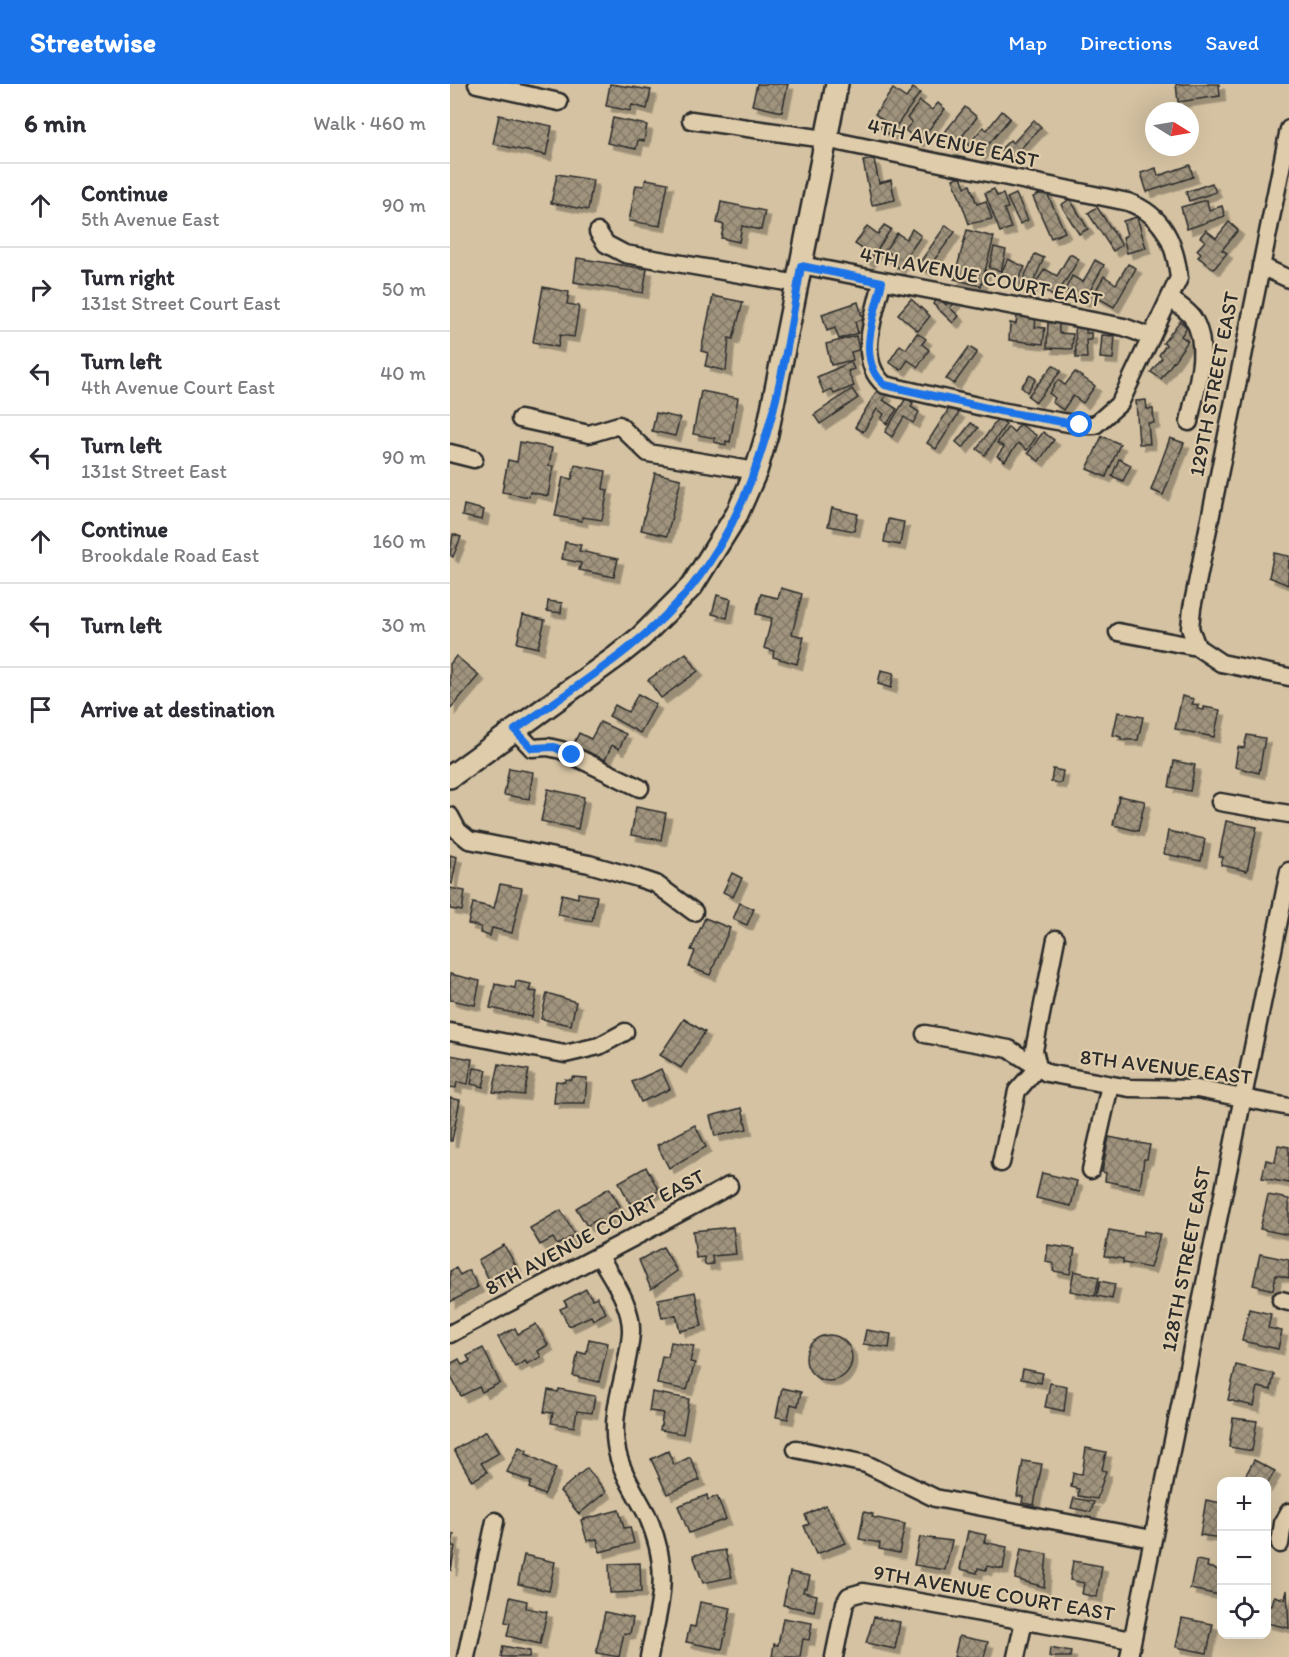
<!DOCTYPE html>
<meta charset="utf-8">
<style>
:root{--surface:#fff;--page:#f2f2f3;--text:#2b2b33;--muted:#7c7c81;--line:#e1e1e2;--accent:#1a73e8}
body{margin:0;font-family:Itim,sans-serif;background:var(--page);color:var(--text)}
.controls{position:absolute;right:18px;bottom:18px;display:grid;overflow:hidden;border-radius:12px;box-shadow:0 6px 24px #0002}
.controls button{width:54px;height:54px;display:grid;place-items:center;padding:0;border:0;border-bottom:2px solid var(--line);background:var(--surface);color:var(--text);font:30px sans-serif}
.compass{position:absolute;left:695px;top:18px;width:54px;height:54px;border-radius:50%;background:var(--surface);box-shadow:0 6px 24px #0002;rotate:101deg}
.stop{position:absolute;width:18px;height:18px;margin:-14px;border:4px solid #1a73e8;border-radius:50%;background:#fff}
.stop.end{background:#1a73e8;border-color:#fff;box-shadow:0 2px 6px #0008}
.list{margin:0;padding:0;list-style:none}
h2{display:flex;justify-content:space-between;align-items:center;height:78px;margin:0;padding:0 24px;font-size:26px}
h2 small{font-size:20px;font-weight:400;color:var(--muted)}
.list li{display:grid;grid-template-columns:39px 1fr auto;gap:18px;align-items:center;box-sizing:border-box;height:84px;padding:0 24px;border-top:2px solid var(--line)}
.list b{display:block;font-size:22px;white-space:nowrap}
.list p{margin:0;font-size:20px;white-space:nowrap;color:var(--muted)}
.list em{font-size:20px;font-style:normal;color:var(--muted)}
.icon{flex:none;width:33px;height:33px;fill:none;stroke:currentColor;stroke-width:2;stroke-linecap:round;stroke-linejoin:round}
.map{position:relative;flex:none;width:839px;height:1573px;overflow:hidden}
header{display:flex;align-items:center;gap:36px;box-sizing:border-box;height:84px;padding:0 30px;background:var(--accent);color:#fff}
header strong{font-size:28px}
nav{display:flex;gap:33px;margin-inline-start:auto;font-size:21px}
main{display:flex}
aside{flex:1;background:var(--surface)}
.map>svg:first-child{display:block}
.building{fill:url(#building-cross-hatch);stroke:#2b2b2b;stroke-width:1.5;filter:url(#shadow)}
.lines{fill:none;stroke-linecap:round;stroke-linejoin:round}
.minor-casing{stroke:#2b2b2b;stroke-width:21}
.major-casing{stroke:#2b2b2b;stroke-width:26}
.minor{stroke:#dfccaa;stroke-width:16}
.major{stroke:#dfccaa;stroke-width:21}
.route{stroke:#1a73e8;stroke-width:8}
.labels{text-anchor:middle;stroke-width:4.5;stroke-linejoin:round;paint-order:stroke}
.street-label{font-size:21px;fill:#2b2b2b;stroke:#dfccaa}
</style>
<header>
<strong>Streetwise</strong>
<nav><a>Map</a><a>Directions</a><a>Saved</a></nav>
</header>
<main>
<aside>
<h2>6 min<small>Walk · 460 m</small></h2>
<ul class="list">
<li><svg class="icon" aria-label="ahead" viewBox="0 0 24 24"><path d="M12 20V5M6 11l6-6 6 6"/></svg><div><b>Continue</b><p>5th Avenue East</p></div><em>90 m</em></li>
<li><svg class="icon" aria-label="right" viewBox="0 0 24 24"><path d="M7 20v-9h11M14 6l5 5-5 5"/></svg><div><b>Turn right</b><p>131st Street Court East</p></div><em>50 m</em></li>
<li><svg class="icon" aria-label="left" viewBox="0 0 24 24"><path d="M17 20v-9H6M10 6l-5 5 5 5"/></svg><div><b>Turn left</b><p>4th Avenue Court East</p></div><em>40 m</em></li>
<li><svg class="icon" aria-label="left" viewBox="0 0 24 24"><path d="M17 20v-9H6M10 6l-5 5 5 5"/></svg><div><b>Turn left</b><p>131st Street East</p></div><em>90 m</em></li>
<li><svg class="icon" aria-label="ahead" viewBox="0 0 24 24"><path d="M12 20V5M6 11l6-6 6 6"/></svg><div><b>Continue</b><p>Brookdale Road East</p></div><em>160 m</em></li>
<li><svg class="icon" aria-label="left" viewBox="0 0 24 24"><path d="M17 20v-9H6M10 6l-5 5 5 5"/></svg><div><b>Turn left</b></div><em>30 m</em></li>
<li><svg class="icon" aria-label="arrive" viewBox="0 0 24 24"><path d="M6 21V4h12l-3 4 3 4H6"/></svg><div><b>Arrive at destination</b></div></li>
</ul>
</aside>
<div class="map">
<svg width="839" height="1573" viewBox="0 0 839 1573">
<defs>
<pattern id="building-cross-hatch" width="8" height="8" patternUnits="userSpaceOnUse" patternTransform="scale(1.5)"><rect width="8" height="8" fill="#a0947e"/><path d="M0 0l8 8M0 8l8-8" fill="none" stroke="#837967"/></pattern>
<filter id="shadow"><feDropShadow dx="5.5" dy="5.5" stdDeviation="0" flood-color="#0004"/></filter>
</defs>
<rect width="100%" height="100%" fill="#d4c2a2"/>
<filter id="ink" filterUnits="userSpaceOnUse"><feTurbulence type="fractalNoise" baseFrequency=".0167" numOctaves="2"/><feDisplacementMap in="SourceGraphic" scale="12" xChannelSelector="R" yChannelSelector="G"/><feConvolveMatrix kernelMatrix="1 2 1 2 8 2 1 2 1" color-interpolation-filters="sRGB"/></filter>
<g filter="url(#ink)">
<!-- building -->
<g class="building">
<polygon points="160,0 201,6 197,25 182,21 180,27 156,22"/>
<polygon points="307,0 338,0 332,28 302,21"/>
<polygon points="726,0 769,0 770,12 728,18"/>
<polygon points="463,4 470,9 440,51 430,44 435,38 425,30 443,5 456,14"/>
<polygon points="470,17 482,26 488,19 495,25 469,58 455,46 462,38 457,34"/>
<polygon points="515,23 527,33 503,64 490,54"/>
<polygon points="552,27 560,34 530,71 518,61 533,43 537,46"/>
<polygon points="49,31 102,42 96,71 43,60"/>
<polygon points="163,34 197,41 194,57 188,56 186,65 157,59"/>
<polygon points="584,36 591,43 560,76 550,66 560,56 563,59"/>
<polygon points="424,75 429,99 441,96 445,116 422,121 413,77"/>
<polygon points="740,81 743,93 697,108 691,89 706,84 708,92"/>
<polygon points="107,90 143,96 138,126 101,119"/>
<polygon points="511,92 515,103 520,101 527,120 536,117 542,135 519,140 503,95"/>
<polygon points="196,95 218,99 210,142 179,137 186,101 194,102"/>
<polygon points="762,99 766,108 739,117 736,108"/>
<polygon points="544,105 547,112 553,110 558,124 554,125 561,144 550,148 535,109"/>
<polygon points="596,107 615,148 601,154 583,113"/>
<polygon points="566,110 578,136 570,140 557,114"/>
<polygon points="620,115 638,145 629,150 611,121"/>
<polygon points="757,116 759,126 772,122 775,132 737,145 731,123"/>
<polygon points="271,118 315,127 311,146 292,142 289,158 271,154 274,141 267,139"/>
<polygon points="647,123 672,161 663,167 638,129"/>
<polygon points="687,133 696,164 677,169 673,153 677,151 673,137"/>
<polygon points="779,138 788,146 772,166 777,169 764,185 748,173 751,169 747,166 755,157 750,153 756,146 766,154"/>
<polygon points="434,141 441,145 419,178 412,173 416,167 405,160 417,142 428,150"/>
<polygon points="496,141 505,148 476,187 468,181"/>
<polygon points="462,145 471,152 449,184 440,178 444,172 435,166 447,149 456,155"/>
<polygon points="517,146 544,153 531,202 504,195"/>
<polygon points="544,163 556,166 551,187 539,184"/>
<polygon points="585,170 594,174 579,208 569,204"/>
<polygon points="620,170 629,175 605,214 586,198 595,185 607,192"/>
<polygon points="127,174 197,185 193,209 124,198"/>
<polygon points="558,175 575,183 567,198 551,189"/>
<polygon points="645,176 654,181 634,217 615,206 622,192 633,198"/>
<polygon points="678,180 686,184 664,223 643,211 654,192 666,200"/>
<polygon points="93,203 119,208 117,220 129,222 124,253 110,251 108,263 83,258"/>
<polygon points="263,212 293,218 283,255 279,254 276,287 255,282 258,269 251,267"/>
<polygon points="489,214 496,221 502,214 506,218 500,224 509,232 503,239 483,220"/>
<polygon points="461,215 480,232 468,247 448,230"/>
<polygon points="408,218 413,235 405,238 408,249 389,255 385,244 377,247 372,230"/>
<polygon points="567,231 586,233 585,243 595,244 593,260 559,256 560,239 566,240"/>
<polygon points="598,236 609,236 609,249 623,250 622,265 597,264"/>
<polygon points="730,237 737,243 731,252 738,257 711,295 701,288 712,274 709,271 716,261 713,259"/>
<polygon points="625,242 636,242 636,249 641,249 641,256 636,256 637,274 626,274"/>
<polygon points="467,249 476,255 472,260 479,266 468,283 458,276 451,286 439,278 450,261 456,265"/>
<polygon points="652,251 665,252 663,275 650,274"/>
<polygon points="406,252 409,266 401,268 403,276 381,281 376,260"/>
<polygon points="519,263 527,268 504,300 496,295"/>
<polygon points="401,278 404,285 398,287 404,302 384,310 382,305 374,309 367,293"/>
<polygon points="603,281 611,287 586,318 578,312"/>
<polygon points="625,288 645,302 633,319 623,312 613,326 602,318 605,314 599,309 608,296 615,301"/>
<polygon points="580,291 586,295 577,308 571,303"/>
<polygon points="402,305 408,314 370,340 364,331"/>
<polygon points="428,305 437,311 433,316 447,325 437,340 431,335 434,330 427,325 413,348 405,343"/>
<polygon points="251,307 288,314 280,358 276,357 276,361 264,358 265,354 243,350"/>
<polygon points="456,314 463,319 461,323 469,328 463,339 454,333 442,353 435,348"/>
<polygon points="696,316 697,325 703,325 704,339 698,339 700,360 689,360 686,317"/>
<polygon points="500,323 509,329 486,365 477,359"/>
<polygon points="206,329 230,334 225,352 202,347"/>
<polygon points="548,334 556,340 535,371 527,365"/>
<polygon points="521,339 528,344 513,364 506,358"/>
<polygon points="570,340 587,352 577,366 568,359 555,377 547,372 554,363 547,359 558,343 564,348"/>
<polygon points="593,348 604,356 589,377 578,369"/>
<polygon points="652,352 670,360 656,393 637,385"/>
<polygon points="720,354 734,359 713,411 701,406"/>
<polygon points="70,358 102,364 99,382 103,382 98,412 80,408 79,413 52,408 58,376 67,378"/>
<polygon points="669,375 681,381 673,397 662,392"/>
<polygon points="125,381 156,387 153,405 158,406 152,436 132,433 132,437 105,432 113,393 122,395"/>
<polygon points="205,389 231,395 217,452 191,446"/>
<polygon points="14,421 34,426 32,436 12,432"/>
<polygon points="382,424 408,430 404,447 378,442"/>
<polygon points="438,435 454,438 450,461 434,458"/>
<polygon points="3,450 11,453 3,473 0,471"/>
<polygon points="115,458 131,461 129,467 168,475 164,493 129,486 131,479 112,475"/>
<polygon points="824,469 839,472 838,501 819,493"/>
<polygon points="331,504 352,510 342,550 354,553 347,580 323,573 324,567 314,564 322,534 306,530 311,510 328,514"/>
<polygon points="267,511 281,515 277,534 262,530"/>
<polygon points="98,517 112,519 111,529 97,527"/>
<polygon points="73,531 95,536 88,564 67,559"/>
<polygon points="236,569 248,587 211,614 198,596"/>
<polygon points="6,572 29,591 0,625 0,580"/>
<polygon points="431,586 444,589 441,604 428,600"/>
<polygon points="188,610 206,620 190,649 159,632 165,621 178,628"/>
<polygon points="732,612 744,615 742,620 748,621 747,625 754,626 754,623 770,626 764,653 725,645"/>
<polygon points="668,628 693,633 688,656 671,656 671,653 663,651"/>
<polygon points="150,638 176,650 169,665 162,661 155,676 123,661 129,649 141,655"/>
<polygon points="797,651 815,654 809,689 785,683 788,663 794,664"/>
<polygon points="724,677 745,681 740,707 719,703"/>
<polygon points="59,684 83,688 79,715 54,711"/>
<polygon points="603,685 613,687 611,699 601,698"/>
<polygon points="98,705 134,713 128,745 91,737"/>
<polygon points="669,712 695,717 688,747 663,741"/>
<polygon points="186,723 216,729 211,756 181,751"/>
<polygon points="776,737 807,743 797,787 771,781 773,773 769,773"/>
<polygon points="718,747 755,755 751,777 714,770"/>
<polygon points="0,771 7,773 2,800 0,799"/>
<polygon points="282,789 292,794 283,813 273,808"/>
<polygon points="50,800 72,804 62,849 42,844 40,852 30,849 31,843 18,840 23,819 44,824"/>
<polygon points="0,804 15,807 12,827 0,825"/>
<polygon points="128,809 147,812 142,837 108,831 112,810 128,814"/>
<polygon points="290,819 304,825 297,841 283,835"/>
<polygon points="255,834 280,844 260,891 239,883 245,867 241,866"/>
<polygon points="0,890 30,897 25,921 0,916"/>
<polygon points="66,897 81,900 79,907 87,908 82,933 40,924 45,900 65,904"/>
<polygon points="97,909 126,918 121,941 91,935"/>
<polygon points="234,935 255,948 231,984 210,971"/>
<polygon points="0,971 22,975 18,1000 7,998 6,1004 0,1003"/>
<polygon points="49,980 79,986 74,1011 43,1008"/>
<polygon points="24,984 37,986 33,1003 21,1000"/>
<polygon points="211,985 220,1005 191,1018 182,998"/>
<polygon points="122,993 137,994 135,1019 104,1019 106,997 115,998 115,995 122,996"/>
<polygon points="0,1014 10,1016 2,1057 0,1057"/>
<polygon points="292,1024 297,1045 265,1052 260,1032"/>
<polygon points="245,1041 256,1063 219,1084 207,1061"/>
<polygon points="659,1053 700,1061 697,1075 694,1075 690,1104 655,1097 656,1089 652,1088"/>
<polygon points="828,1061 839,1063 839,1099 812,1094 816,1076 825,1078"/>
<polygon points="196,1083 209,1107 180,1120 169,1098"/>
<polygon points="592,1089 627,1097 621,1122 586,1114"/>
<polygon points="159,1104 170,1122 158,1129 160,1133 151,1139 148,1135 137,1142 126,1124"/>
<polygon points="818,1111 839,1115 839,1151 810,1145"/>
<polygon points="111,1126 125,1151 107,1161 103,1154 90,1161 80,1144"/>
<polygon points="283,1143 286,1170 262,1172 263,1180 255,1181 254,1173 246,1174 243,1147"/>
<polygon points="659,1146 693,1152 694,1147 710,1150 700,1184 673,1179 673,1175 654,1172"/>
<polygon points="54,1161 66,1182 40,1197 28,1176"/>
<polygon points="598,1161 625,1165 620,1190 603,1187 604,1180 596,1178"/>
<polygon points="213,1163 227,1187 201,1205 189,1176"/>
<polygon points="810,1170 839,1176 839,1194 826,1191 823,1206 803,1201"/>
<polygon points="6,1184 10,1191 19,1186 28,1203 0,1218 0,1187"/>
<polygon points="624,1187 649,1193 645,1212 620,1207"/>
<polygon points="650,1197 665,1200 662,1215 647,1212"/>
<polygon points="136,1205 142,1215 147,1213 156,1229 143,1236 141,1232 119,1242 110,1225 117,1222 114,1217"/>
<polygon points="245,1208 252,1242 230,1247 226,1231 212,1234 208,1215"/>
<polygon points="799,1225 821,1230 818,1244 832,1247 828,1265 792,1257"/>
<polygon points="86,1240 98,1261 88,1267 91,1273 77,1280 75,1277 65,1283 48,1253 65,1244 68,1250"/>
<polygon points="416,1246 441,1250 439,1264 413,1260"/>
<circle cx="379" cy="1274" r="23"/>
<polygon points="139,1255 158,1259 149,1298 123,1292 128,1268 136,1270"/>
<polygon points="221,1258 244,1262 240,1278 245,1279 237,1306 207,1300 212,1272 218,1273"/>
<polygon points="33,1264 50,1299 32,1308 29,1303 11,1312 0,1291 0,1280 9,1275 12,1281 20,1277 17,1272"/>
<polygon points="786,1281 824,1290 821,1306 808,1303 804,1322 778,1316"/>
<polygon points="573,1285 593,1289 591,1299 571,1295"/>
<polygon points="600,1299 617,1302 614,1327 595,1323"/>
<polygon points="332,1304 351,1308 348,1322 341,1320 338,1335 326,1333"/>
<polygon points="109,1305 145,1312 142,1329 127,1327 124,1343 101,1339 103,1329 94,1328 98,1306 108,1308"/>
<polygon points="202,1308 239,1315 233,1350 210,1346 213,1329 199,1327"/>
<polygon points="783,1334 807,1337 802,1367 779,1363"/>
<polygon points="36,1347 49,1369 31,1379 37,1388 22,1397 4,1366"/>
<polygon points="69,1363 77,1366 76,1370 106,1384 94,1411 79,1404 81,1398 57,1388"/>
<polygon points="636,1364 656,1368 652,1386 656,1387 647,1415 628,1412 629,1405 621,1403 623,1389 632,1390"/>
<polygon points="218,1367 224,1381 240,1373 250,1396 217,1410 201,1375"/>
<polygon points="804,1376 825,1387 816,1402 816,1398 792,1398"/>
<polygon points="573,1377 592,1380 584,1421 572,1419 573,1413 567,1412"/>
<polygon points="137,1384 156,1408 129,1430 110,1407"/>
<polygon points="257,1411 258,1416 267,1412 276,1435 239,1449 228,1422"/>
<polygon points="624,1414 644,1418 641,1428 621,1424"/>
<polygon points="756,1416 772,1419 772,1454 750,1451"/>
<polygon points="376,1421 396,1459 366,1470 354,1442 359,1440 355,1431"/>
<polygon points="169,1426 174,1444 180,1443 184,1459 150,1468 147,1455 137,1457 131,1436"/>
<polygon points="414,1428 423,1430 422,1433 455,1440 449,1469 429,1465 430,1459 409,1455"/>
<polygon points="518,1447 536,1451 534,1458 557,1463 553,1485 537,1482 536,1486 528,1484 527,1489 510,1485"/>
<polygon points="0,1450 4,1450 2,1462 5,1462 1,1487"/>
<polygon points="470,1453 502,1457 495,1486 464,1481"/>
<polygon points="571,1465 597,1470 594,1503 565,1495"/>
<polygon points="275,1466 282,1493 253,1499 243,1471"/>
<polygon points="74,1471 105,1478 99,1507 68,1500"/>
<polygon points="746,1476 758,1478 757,1483 772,1487 769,1511 740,1505"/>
<polygon points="623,1477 652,1482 647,1513 632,1510 634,1499 620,1496"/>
<polygon points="190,1479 191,1508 160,1509 159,1480"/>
<polygon points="340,1488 360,1492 357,1504 354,1504 353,1508 367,1511 364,1527 333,1521"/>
<polygon points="837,1506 839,1544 816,1539 816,1520 822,1522 824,1512 835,1515"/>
<polygon points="60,1513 77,1517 76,1524 97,1528 90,1560 57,1552 60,1539 55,1538"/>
<polygon points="250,1518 281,1524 272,1565 236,1558 240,1542 245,1543"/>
<polygon points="155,1528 183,1534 180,1550 174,1549 169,1573 146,1569"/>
<polygon points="424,1533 450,1538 445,1565 416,1559"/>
<polygon points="333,1534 362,1539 359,1556 353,1555 350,1573 322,1573 324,1560 328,1561"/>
<polygon points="732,1534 763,1540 757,1569 726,1563"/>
<polygon points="509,1552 538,1558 534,1573 504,1573"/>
<polygon points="53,1562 80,1567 79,1573 51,1573"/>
<polygon points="600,1564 621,1568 620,1573 599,1573"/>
</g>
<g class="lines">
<defs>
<g id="minor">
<polyline points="27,0 109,18"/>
<path d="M241,36L375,55L678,118C713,131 725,158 729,194L670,319L645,341H630L550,327L435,301C405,276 425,231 432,198"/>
<polyline points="148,148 156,160 175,170 348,200"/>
<polyline points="351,181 674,243 701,253"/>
<polyline points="811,182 839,195"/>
<path d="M721,215C728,221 737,226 742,233C762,262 745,306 739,338"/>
<polyline points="70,335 139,350 169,341 198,369 306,387"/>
<polyline points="0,369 24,375"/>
<polyline points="668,548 747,563 771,579 839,593"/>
<polyline points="747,563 740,544 742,524 839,45"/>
<polyline points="65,646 82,664 98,663 111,666 190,704"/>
<polyline points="770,718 839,730"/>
<polyline points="0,732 8,747 19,756 139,780 188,794 206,800 244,828"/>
<polyline points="0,948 115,970 149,962 175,948"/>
<polyline points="475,950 559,965 597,989 679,1004 747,1005 839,1023"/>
<polyline points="588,983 584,966 606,855"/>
<polyline points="551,1079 567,1007 588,983"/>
<polyline points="641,1086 660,1001"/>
<path d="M150,1173C163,1196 182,1221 181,1248C179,1285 160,1324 166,1361C169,1386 186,1409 197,1431C222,1487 210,1517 199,1573"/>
<polyline points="831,1216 839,1218"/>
<path d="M0,1250C93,1200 187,1153 279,1102"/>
<polyline points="346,1365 416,1380 485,1414 702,1455"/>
<polyline points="830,1460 833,1439 839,1428"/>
<polyline points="16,1573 45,1437"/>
<polyline points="384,1573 395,1519 399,1512 413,1508 682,1556"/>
<polyline points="566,1573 574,1537"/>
<polyline points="679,1573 839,787"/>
</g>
<polyline id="major" points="0,693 166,573 191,553 242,502 287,430 306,387 317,350 387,0"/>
</defs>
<!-- minor casing -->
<use href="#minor" class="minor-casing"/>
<!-- major casing -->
<use href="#major" class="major-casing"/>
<!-- minor -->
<use href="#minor" class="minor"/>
<!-- major -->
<use href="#major" class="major"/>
</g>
</g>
<g class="lines" filter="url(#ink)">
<!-- route -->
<path class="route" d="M122,671L104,663L82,664L65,646C126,602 195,561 242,502C314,411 333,293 351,182L432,198C425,231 405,276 435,301L550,327L630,341"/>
</g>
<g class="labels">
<!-- street labels -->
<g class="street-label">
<text transform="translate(503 59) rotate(12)" y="7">4TH AVENUE EAST</text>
<text transform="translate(531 193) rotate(11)" y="7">4TH AVENUE COURT EAST</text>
<text transform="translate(764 300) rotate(-79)" y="7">129TH STREET EAST</text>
<text transform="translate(716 983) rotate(7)" y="7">8TH AVENUE EAST</text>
<text transform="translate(145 1148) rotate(-28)" y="7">8TH AVENUE COURT EAST</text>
<text transform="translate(736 1175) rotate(-79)" y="7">128TH STREET EAST</text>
<text transform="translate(544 1509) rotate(10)" y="7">9TH AVENUE COURT EAST</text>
</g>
</g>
</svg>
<div class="controls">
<button>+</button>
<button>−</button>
<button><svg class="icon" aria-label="locate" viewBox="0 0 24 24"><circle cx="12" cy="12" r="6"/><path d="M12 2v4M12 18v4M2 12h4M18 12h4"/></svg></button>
</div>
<svg class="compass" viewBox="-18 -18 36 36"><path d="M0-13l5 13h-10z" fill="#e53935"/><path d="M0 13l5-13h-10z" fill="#7c7c81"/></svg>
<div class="stop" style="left:630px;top:341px"></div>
<div class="stop end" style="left:122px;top:671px"></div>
</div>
</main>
